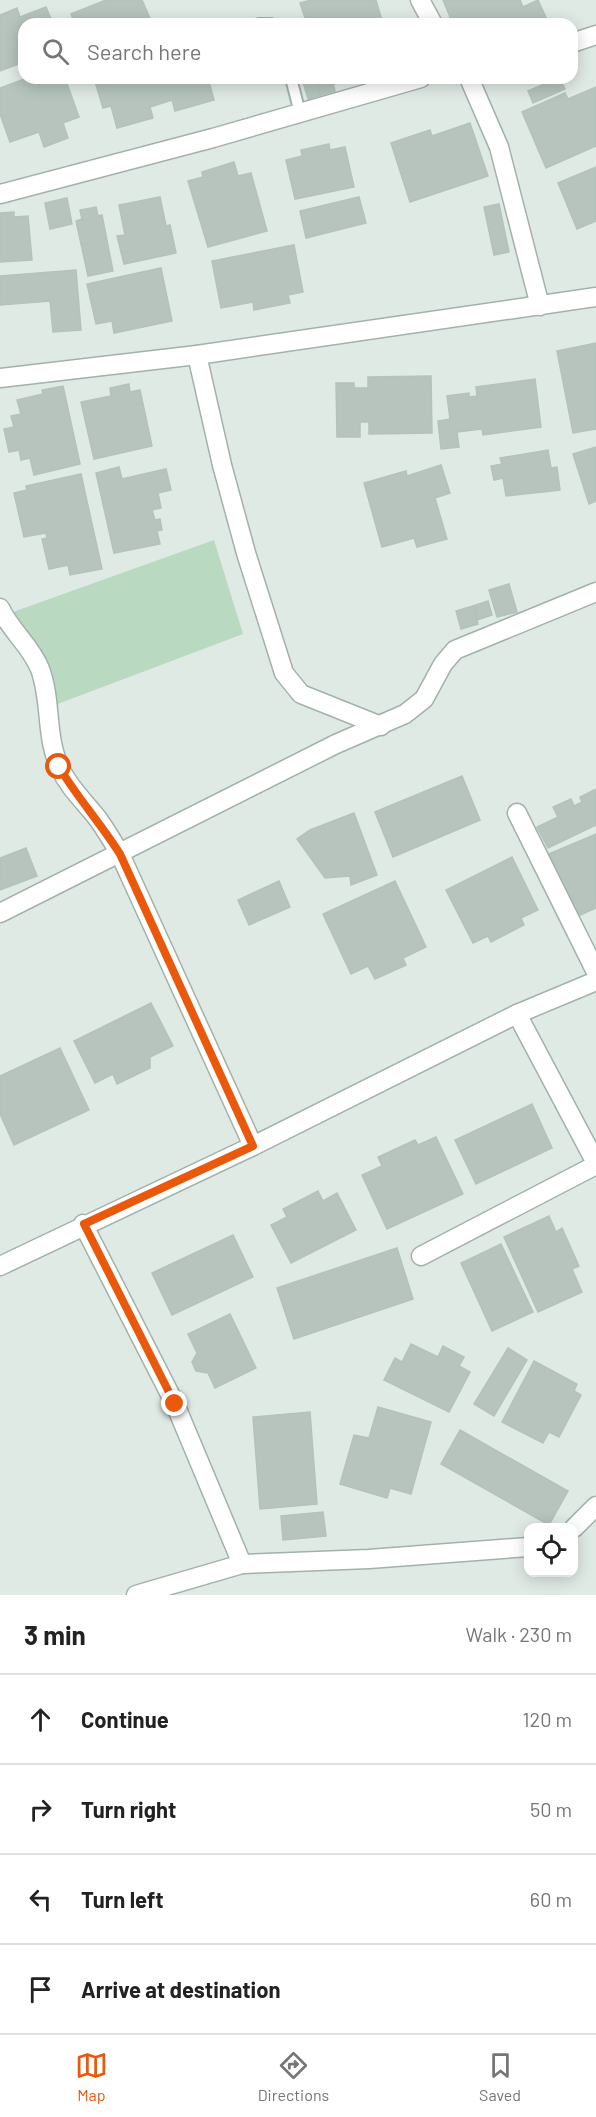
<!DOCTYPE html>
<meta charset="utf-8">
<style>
:root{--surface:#fff;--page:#f2f2f2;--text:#222;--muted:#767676;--line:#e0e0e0;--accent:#ea580c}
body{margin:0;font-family:Barlow,sans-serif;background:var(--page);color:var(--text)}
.controls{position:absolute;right:18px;bottom:18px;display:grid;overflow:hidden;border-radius:12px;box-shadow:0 3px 15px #0003}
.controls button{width:54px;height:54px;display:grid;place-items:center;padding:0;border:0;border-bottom:2px solid var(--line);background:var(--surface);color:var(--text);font:30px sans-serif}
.stop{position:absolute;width:18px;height:18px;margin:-14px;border:4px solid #ea580c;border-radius:50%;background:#fff}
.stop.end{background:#ea580c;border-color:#fff;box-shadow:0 2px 6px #0008}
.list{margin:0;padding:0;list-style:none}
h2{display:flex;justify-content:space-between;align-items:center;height:78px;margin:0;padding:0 24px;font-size:26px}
h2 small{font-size:20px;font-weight:400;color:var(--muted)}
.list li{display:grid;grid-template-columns:39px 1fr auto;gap:18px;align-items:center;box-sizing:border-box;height:90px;padding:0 24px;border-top:2px solid var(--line)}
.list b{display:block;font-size:22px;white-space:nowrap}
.list em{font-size:20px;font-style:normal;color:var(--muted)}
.icon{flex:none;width:33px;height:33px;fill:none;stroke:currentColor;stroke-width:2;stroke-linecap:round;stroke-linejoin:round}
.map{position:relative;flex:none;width:596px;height:1595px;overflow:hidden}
.search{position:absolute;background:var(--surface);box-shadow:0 3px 15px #0003;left:18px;right:18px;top:18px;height:66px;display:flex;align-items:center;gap:15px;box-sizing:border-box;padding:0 21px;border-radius:18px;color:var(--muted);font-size:22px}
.sheet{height:438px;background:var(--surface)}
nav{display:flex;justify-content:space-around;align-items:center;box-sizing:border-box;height:84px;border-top:2px solid var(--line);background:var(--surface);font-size:16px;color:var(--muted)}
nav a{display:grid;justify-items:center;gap:3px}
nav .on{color:var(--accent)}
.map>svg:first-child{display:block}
.green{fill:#bad9c1}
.building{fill:#b6c4bd;stroke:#b3c2bb;stroke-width:1.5}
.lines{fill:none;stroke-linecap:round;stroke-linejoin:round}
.lane-casing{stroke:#a3b1ab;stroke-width:14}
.street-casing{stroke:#a3b1ab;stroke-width:21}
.lane{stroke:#fff;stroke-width:10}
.street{stroke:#fff;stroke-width:18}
.route{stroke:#ea580c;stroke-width:8}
</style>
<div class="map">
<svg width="596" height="1595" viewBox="0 0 596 1595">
<rect width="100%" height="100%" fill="#e0eae5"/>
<!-- green -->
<polygon class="green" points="214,540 243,634 55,705 45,665 13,612"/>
<!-- building -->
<g class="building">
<polygon points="106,0 142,0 152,23 75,24 71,14"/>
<polygon points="311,0 376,0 383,24 307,24 300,3"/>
<polygon points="443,0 520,0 523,7 538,0 549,24 453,24"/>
<polygon points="46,7 53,24 24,24 24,62 0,71 0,15 17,8 20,17"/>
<polygon points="27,78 65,78 79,117 63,123 68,138 44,147 39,132 10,142 0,114 0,88"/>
<polygon points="94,78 208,78 214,100 175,111 172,100 150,107 153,118 117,128 111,106 103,108"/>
<polygon points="316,78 321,95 308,99 303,82"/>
<polygon points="559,78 565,89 533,103 528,91"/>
<polygon points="332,79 335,91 321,95 318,84"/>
<polygon points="596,87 596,146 546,168 522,112 565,93 568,99"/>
<polygon points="470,123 488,176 410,202 391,143 430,130 432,136"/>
<polygon points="329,144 330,150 345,147 354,187 295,199 286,160 302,156 301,150"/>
<polygon points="234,162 238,176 251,173 267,231 208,247 188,181 203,177 202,172"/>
<polygon points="596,167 596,221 577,229 558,183"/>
<polygon points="160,197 166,226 170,225 176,253 124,264 117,236 125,235 119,205"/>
<polygon points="359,197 366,223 306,238 300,211"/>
<polygon points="67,198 72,224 50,229 45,203"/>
<polygon points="499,204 509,252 494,255 484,207"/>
<polygon points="96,207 98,216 102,215 113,271 88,276 76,221 82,219 80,210"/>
<polygon points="14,212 14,217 28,216 32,260 0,262 0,213"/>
<polygon points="294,245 303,292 288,295 290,303 254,310 253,302 221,308 212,261"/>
<polygon points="161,268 172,321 114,333 112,321 96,324 87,284"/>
<polygon points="76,270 81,330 53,332 50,301 0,305 0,276"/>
<polygon points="596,343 596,429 573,433 557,351"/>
<polygon points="431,376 432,433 369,434 369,422 360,422 360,437 337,437 336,383 354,383 354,388 368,388 368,377"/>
<polygon points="535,379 541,427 483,435 482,429 457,432 459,447 441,449 438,421 450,419 447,396 469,393 469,397 477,396 476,387"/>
<polygon points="129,384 130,392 140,390 152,446 94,459 81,402 111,396 110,388"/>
<polygon points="63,386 80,464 34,475 30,458 21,460 19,450 9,452 4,429 14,427 11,416 21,414 17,400 43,394 42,390"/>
<polygon points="596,447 596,501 589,504 573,454"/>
<polygon points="548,450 551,468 557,467 560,490 506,496 503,478 494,480 491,466 502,464 500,458"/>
<polygon points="441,465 450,493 435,498 447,539 417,547 414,538 382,547 364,483 406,471 407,476"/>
<polygon points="119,467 122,479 166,469 171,490 158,493 161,508 152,510 155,520 160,519 162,530 157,531 160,544 114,553 96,473"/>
<polygon points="81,474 102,569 70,575 68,565 49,569 42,539 47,538 46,533 24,537 14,493 27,490 26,486"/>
<polygon points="509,584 517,612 497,617 489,590"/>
<polygon points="488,601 492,615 477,620 473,606"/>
<polygon points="473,606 478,624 461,629 456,611"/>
<polygon points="462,776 480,820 393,857 375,812"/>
<polygon points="596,789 596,825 548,848 537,827 558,817 553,807 571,799 574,806 582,802 580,797"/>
<polygon points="354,813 377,875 351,885 350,876 325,878 297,839 310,830"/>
<polygon points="596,834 596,908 576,917 549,854"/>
<polygon points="26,848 37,876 0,890 0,858"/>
<polygon points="512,857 538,910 521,918 524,925 491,942 488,936 473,943 446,890"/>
<polygon points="279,881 290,907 249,925 238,900"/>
<polygon points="395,881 426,947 403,958 406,965 375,979 368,966 351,974 323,914"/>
<polygon points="151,1003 173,1046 150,1057 150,1068 117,1084 113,1074 95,1083 74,1041"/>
<polygon points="60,1048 89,1110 14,1145 0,1114 0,1076"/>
<polygon points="532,1104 552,1148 476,1184 455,1140"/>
<polygon points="436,1137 463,1194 387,1229 362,1175 382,1166 378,1157 415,1140 418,1145"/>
<polygon points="318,1191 323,1201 337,1193 356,1230 291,1263 271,1225 287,1217 283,1209"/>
<polygon points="549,1216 556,1232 562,1228 579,1266 572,1269 582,1292 538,1312 504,1237"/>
<polygon points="233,1235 253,1277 172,1315 152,1273"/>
<polygon points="501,1244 533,1312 492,1331 461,1263"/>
<polygon points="397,1248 413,1299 294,1339 277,1288"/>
<polygon points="230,1314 256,1368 215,1388 208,1373 196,1371 192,1362 197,1353 188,1334"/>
<polygon points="411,1344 438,1357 443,1346 464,1357 459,1366 470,1372 449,1412 384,1380 395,1358 402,1362"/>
<polygon points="508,1348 527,1360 494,1416 474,1404"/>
<polygon points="534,1361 577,1384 574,1391 581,1395 559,1437 549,1432 543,1443 502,1422"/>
<polygon points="378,1407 431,1422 411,1494 390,1488 387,1498 340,1484 354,1435 369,1438"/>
<polygon points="310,1412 317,1504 260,1509 253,1417"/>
<polygon points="460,1430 568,1491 549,1525 441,1464"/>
<polygon points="323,1512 326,1536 283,1540 281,1516"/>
</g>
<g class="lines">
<defs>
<g id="lane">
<polyline points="259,24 271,24"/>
<polyline points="291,78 300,113"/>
</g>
<g id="street">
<polyline points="420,0 433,24"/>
<polyline points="572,43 596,35"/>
<polyline points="469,78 499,147 540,306"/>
<polyline points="0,194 213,138 421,78"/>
<polyline points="197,355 222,465 246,553 284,673 301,694 381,726"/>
<polyline points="0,378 197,355 596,297"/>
<path d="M0,608C10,630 31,646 40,669C52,701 45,737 60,768C69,788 85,802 98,819C106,830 113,842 120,854L253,1146"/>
<polyline points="517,813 596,972"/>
<polyline points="0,913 336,744 405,714 424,699 443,664 455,650 596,592"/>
<polyline points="517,1014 596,1163"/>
<polyline points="83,1224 175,1404 242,1564"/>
<polyline points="421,1256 596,1165"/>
<polyline points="0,1266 253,1146 517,1014 596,981"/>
<polyline points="574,1528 596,1506"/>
<polyline points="136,1595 242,1564 369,1559 528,1547"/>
</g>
</defs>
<!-- lane casing -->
<use href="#lane" class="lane-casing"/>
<!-- street casing -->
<use href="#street" class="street-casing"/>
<!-- lane -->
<use href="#lane" class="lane"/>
<!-- street -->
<use href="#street" class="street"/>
</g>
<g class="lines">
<!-- route -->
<path class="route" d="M59,767C77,797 101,824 120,854L253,1146L84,1224L175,1404"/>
</g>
</svg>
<div class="controls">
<button><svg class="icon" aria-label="locate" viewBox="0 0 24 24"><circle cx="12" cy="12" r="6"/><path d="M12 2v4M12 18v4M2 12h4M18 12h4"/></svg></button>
</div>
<div class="stop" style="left:59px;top:767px"></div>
<div class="stop end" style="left:175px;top:1404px"></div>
<div class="search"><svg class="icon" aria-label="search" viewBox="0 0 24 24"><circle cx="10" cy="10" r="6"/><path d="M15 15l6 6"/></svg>Search here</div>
</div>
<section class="sheet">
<h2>3 min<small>Walk · 230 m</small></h2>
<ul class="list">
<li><svg class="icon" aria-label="ahead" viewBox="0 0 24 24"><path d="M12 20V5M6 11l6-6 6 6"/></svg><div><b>Continue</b></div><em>120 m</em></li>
<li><svg class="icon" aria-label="right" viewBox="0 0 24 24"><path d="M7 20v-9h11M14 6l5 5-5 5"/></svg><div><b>Turn right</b></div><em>50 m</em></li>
<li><svg class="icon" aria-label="left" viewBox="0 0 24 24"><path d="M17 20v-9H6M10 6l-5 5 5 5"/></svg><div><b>Turn left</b></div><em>60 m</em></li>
<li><svg class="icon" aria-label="arrive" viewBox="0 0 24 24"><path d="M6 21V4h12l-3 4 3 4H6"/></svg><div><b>Arrive at destination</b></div></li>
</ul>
</section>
<nav>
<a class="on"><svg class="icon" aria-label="map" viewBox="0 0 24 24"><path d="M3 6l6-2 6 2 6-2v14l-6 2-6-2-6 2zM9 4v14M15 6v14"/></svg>Map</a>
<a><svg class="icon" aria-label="directions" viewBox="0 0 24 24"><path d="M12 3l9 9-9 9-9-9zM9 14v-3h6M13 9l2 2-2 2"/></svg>Directions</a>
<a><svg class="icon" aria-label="saved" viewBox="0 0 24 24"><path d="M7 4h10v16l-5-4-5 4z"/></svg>Saved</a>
</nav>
